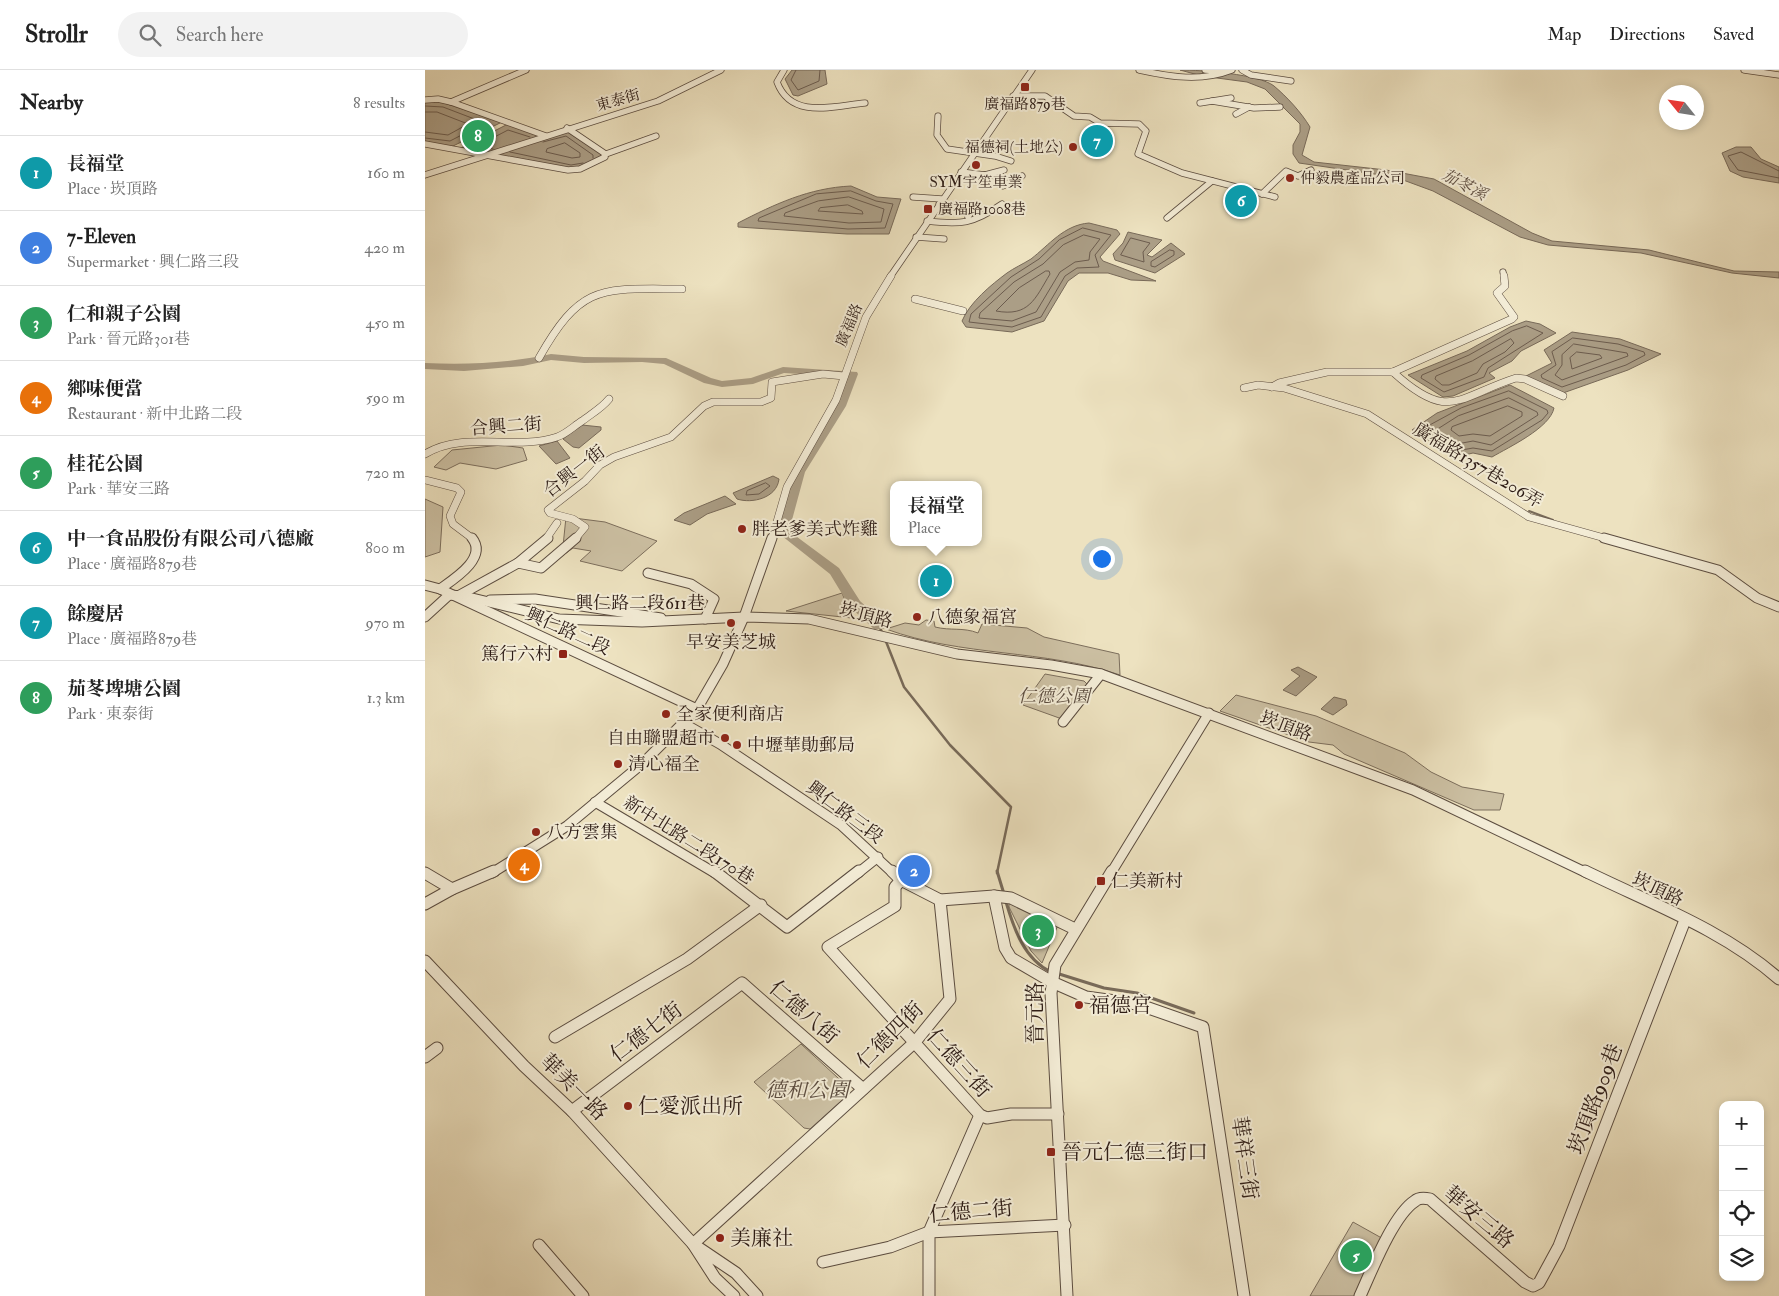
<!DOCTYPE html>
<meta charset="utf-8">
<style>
:root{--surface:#fff;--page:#f2f2f2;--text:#222;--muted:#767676;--line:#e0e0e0;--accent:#0b8043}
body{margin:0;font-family:"IM FELL Double Pica","Noto Serif TC",serif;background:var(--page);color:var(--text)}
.controls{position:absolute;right:15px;bottom:15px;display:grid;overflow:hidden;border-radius:10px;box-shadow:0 2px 8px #0003}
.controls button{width:45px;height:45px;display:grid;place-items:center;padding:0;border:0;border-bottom:1px solid var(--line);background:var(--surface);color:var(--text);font:25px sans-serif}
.compass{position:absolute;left:1234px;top:15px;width:45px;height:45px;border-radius:50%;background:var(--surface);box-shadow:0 2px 8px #0003;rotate:300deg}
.you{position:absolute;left:676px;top:488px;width:18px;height:18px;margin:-12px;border:4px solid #fff;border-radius:50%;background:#1a73e8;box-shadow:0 0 0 8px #1a73e833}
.badge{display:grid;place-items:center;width:32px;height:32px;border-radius:50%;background:var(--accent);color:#fff;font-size:16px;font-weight:700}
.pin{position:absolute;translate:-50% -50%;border:2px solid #fff;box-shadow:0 1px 5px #0006}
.popup{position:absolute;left:465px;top:411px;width:92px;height:65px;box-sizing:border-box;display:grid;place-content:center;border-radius:10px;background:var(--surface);filter:drop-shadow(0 1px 4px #0005);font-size:16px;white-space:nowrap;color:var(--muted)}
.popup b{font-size:19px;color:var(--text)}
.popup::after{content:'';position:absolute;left:50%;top:100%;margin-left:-10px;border:10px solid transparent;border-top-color:var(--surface)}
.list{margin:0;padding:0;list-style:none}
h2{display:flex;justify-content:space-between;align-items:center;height:65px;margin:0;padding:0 20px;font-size:21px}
h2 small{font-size:16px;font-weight:400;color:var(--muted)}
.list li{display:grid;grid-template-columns:32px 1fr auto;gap:15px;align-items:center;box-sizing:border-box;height:75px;padding:0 20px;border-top:1px solid var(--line)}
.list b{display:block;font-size:19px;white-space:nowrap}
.list p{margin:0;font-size:16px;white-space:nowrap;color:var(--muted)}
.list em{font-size:16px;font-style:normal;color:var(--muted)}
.icon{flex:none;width:28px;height:28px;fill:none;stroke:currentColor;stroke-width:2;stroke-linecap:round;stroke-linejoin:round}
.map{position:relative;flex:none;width:1354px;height:1226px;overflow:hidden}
header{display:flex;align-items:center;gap:30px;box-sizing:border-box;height:70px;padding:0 25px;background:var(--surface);border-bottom:1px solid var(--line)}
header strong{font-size:24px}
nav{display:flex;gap:28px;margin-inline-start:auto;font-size:18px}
.search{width:350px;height:45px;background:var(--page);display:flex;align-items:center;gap:12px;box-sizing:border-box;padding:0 18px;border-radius:28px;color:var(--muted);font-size:19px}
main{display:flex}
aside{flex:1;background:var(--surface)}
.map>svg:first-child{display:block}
.green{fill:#ccc0a3;stroke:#7c6e5c}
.water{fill:#ab9e86;stroke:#786a59}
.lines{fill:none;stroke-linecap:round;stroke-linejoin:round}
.shore{stroke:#6c5c4e;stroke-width:1}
.stream-far2{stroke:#786a59;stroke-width:2}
.stream-far1{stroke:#786a59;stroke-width:2.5}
.stream{stroke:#786a59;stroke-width:3}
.river{fill:#ab9e86;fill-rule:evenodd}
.minor-far3-casing{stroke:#5c4d40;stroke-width:7}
.minor-far2-casing{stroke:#5c4d40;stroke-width:8}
.minor-far1-casing{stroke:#5c4d40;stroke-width:11}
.minor-casing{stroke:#5c4d40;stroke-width:13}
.minor-far3{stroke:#f3ecd6;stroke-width:5.5}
.minor-far2{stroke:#f3ecd6;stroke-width:7}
.minor-far1{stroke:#f3ecd6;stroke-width:9}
.minor{stroke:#f3ecd6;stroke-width:11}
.poi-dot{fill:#8f2418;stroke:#f3ecd6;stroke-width:2}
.labels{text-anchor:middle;stroke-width:4;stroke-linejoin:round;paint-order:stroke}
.far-street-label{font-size:15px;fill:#2c1b15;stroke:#f3ecd6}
.far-poi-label{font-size:15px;fill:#2c1b15;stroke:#f3ecd6}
.far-water-label{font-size:16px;font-style:italic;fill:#5f4f42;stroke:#f3ecd6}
.street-label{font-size:18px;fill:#2c1b15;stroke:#f3ecd6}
.poi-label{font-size:18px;fill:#2c1b15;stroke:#f3ecd6;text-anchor:start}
.park-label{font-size:18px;font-style:italic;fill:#5c4d40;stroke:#f3ecd6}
.near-poi-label{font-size:21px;fill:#2c1b15;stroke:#f3ecd6;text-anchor:start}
.near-street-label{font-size:21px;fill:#2c1b15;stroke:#f3ecd6}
.near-park-label{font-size:21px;font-style:italic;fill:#5c4d40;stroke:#f3ecd6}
</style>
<header>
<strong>Strollr</strong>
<div class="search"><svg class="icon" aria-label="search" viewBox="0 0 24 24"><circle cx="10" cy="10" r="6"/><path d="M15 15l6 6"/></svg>Search here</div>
<nav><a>Map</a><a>Directions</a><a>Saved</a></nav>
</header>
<main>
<aside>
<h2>Nearby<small>8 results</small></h2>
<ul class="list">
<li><span class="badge" style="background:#0f9aa8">1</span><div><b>長福堂</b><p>Place · 崁頂路</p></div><em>160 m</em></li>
<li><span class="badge" style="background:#3f7fe0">2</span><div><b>7-Eleven</b><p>Supermarket · 興仁路三段</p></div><em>420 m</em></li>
<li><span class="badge" style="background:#2e9e5b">3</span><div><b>仁和親子公園</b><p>Park · 晉元路301巷</p></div><em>450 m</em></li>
<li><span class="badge" style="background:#e8710a">4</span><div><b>鄉味便當</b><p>Restaurant · 新中北路二段</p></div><em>590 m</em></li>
<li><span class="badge" style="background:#2e9e5b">5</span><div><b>桂花公園</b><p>Park · 華安三路</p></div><em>720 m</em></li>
<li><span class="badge" style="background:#0f9aa8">6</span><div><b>中一食品股份有限公司八德廠</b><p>Place · 廣福路879巷</p></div><em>800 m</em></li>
<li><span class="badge" style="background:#0f9aa8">7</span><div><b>餘慶居</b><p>Place · 廣福路879巷</p></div><em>970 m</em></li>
<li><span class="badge" style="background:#2e9e5b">8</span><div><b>茄苳埤塘公園</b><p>Park · 東泰街</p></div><em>1.3 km</em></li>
</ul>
</aside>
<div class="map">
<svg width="1354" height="1226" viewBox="0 0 1354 1226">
<rect width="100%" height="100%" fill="#ede2c0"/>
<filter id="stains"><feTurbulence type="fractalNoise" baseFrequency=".004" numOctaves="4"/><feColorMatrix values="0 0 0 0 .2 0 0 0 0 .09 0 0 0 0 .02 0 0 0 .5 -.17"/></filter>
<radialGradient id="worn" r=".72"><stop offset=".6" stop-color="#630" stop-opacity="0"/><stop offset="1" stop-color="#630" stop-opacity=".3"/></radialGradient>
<!-- green -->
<g class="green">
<polygon points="77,375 98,378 102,390 71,399 35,393 21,400 9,397 27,380"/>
<polygon points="0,429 18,437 15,482 0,487"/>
<polygon points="141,447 180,452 232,471 197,501 155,491 166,481 148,478 137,486"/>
<polygon points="417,523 427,548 361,541"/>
<path d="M501,550L509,551L510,557C526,561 538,557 553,563L557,554L602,558L619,567L694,584L695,605C619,579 537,587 461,559L480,553L494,555Z"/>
<polygon points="620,604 659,611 663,615 637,649 598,635"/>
<polygon points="811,625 891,646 980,683 1006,702 1037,717 1079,724 1075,740 1049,740 919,684 908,675 884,672 795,641"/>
<polygon points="586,833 633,855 617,893 606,881 584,837 584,834"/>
<polygon points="376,974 424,1018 425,1023 385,1059 379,1058 329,1012"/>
<polygon points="928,1152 962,1171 931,1226 885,1226"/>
</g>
<!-- water -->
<g class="water">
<polygon points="367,0 400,0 402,14 373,26 368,25 360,9"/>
<path d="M755,0C776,0 834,4 849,16C862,27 876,42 885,57L877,85L889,92L961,100L1009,109L1107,163L1127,171L1224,180L1309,201L1354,202V208L1307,203L1216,183L1123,175L1095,167L1008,121L970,107L874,93L868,84V75L875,62V54L840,19L822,12L777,6Z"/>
<polygon points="0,31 13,31 77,52 26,77 0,73"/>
<polygon points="83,54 121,68 141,61 179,86 146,100 34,79"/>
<polygon points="1311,77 1326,77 1336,89 1354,97 1354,113 1318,107 1305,101 1297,83"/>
<path d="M426,116L452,127L476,129L464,164H422L313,157V153C350,134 384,118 426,116Z"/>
<path d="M664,153L692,160L695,164L675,187L678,191L731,211L706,210L683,203H654L643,211L619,251L587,262L541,257L537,251C545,232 566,215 582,203C589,198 598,194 606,189C624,175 639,155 664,153Z"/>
<polygon points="703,162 737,170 722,185 727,187 746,173 760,184 730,203 690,190 688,184 698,173"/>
<polygon points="1101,251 1115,254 1131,263 1096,281 1087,291 1064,303 1070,308 1028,326 1018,327 983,305 1042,281 1085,257"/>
<polygon points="1147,262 1195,269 1236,284 1203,300 1138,323 1101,306 1127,293 1119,280"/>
<path d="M1085,315L1129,338C1125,358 1084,377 1067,387L1048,383L1031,387L987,360L1012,343Z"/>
<polygon points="157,355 176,357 176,360 154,378 148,377 138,369"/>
<polygon points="132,371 145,388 131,394 114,376"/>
<path d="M348,406L354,409C352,428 327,434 312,429L308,423Z"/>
<polygon points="300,426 311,434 282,444 265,455 249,450 259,443"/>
<polygon points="873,597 892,607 871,626 858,620 875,606 866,600"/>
<polygon points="909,627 921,630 922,635 908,645 896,639"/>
</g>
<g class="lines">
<!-- shore -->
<g class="shore">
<polyline points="371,0 366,10 373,20 394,11 395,0"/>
<polyline points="0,36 18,37 60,53 25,71 0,68"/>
<polyline points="0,42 12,42 43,54 23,65 0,62"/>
<polyline points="118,72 141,66 168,85 168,88"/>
<polygon points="140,73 155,83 155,87 147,88 121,82 122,79"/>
<polyline points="68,79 57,77 56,74 83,60 105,67"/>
<polyline points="85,82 146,95 158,93"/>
<polyline points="1354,101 1316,82 1303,86 1313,100 1354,108"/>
<polygon points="426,121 451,131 468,134 460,158 423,159 333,151 334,148 391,124"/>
<polygon points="424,127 459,139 456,152 424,153 359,146 360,143 393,131"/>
<polygon points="423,135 437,141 438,144 393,141 395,138"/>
<polygon points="658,158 686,165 670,185 674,197 652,198 640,206 616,247 587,257 544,252 546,244 586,207 614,189 634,170"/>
<polygon points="659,165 675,169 665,182 664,190 650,192 635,202 611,242 587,251 554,248 555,243 589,212 618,194 638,175"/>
<polygon points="706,168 725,173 718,182 719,192 696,185"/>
<polygon points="745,180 749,181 749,185 730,197 726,196 726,192"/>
<path d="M621,201H624L625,204C610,229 604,247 571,241L594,218Z"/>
<polygon points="1102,256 1118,263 1063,298 1059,307 1019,322 996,308 997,305 1044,285 1087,261"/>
<polygon points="1148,268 1193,274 1219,282 1220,285 1201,295 1137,317 1117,308 1116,305 1131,295 1127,282"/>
<polygon points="1086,269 1089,273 1080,282 1058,294 1052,303 1024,315 1017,315 1010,309 1011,306 1047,291"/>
<polygon points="1149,274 1202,283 1203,286 1137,310 1130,305 1137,295 1137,285"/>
<polygon points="1152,282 1175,285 1177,288 1147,299 1145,288"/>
<polygon points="1084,321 1122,340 1123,343 1117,350 1067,381 1048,378 1031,381 1000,360 1001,357 1036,338"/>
<polygon points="1084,328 1112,342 1113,345 1066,375 1048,371 1032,374 1011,360 1033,346"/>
<polygon points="1083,336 1097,342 1097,346 1065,366 1048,364 1034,366 1026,360 1027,357"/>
<polygon points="341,413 345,416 334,424 321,425 322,421"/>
</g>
<!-- stream-far2 -->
<polyline class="stream-far2" points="1104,441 1128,450"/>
<!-- stream-far1 -->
<g class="stream-far1">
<polyline points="454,556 458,564"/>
<polyline points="460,569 479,617 525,675 586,737 572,803"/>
</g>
<!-- stream -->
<g class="stream">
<polyline points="572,801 579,824"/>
<path d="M581,832C589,859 599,889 626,902"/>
<polyline points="631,903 679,918 712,923 769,943"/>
</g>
<!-- river -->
<path class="river" d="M126,284L159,287L241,288L286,308L297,311L326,308L358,297L432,302L433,304L421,336L380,402L364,461L414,498L435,531L459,553L461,556L459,559H449L425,537L405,504L352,462L368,402L411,336L422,307L359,303L328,314L297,317L279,313L239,294L217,292L159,293L126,290L98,296L39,301L0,299V293C43,295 84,293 126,284Z"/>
<defs>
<g id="minor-far3">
<path d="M359,0L352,12C366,50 409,36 440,33"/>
<path d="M714,0C746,7 776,12 807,0"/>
<polyline points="780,0 796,1"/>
<polyline points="817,0 826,5 866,11"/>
<polyline points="1319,0 1354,5"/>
<polyline points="588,26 620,26 649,46 665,47 675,53 714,54 721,61 713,84 757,103 850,127"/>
<polyline points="0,30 13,29 26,32 121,66"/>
<polyline points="787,31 829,38 855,37"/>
<polyline points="26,32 101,0"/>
<polyline points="775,33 806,28"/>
<polyline points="811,44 824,37"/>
<polyline points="513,46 512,65 522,79 570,86 586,91"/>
<polyline points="0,74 143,100 155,99 180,87 179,83 142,58"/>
<polyline points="181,84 231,66"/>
<polyline points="536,102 560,105"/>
<polyline points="0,105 233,31 296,0"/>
<polyline points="560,105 560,109 578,116 597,106"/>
<polyline points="560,105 579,100"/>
<polyline points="837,124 861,101 873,106 886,100"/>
<polyline points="488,127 517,129"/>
<polyline points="514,134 549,137 543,147"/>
<polyline points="742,148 787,111"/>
<path d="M502,151C536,155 548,154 577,134"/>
<polyline points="491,167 519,169"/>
<polyline points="1078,202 1079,207"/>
<polyline points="465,207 607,0"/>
</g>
<g id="minor-far2">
<polyline points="490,229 538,241"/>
<path d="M114,288C157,212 177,219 257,219"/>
<path d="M968,302C1024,353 1032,327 1091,308L1100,309L1138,326"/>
<polyline points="847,317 854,313 902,302 968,302 1087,249 1089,247 1072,223 1080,216 1079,206"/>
<polyline points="819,318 833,315 859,318 942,344 1104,447 1183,469"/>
<path d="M0,384C39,360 89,381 132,367C141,364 149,356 157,351C166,344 177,338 184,329"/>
<polyline points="0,410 32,418 36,422 25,446 28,454 48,469"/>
<polyline points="121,469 132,453"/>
<polyline points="150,469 160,457 148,449 125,443 123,440 160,411 175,395 189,387 246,367 279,336 288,332 336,332 346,328 347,312 398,304 419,306"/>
<polyline points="347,469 362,417 411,330 441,247 466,206"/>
</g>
<g id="minor-far1">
<polyline points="1179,468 1293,500 1332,528 1354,537"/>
<polyline points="93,493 123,468"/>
<polyline points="223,503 266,514 289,529 280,549"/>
<polyline points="0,515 15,519 272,639"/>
<path d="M15,519C29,509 63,488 47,468"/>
<polyline points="24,525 39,526 134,549 217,552 319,547 384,549 532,584 626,595 676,604 988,720 1162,803"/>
<polyline points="33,526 93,493 116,498 151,468"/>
<polyline points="65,530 110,529 236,548"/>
<polyline points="0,547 24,525"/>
<polyline points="638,652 676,604"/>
<polyline points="258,653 295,674 416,755 468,803"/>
<polyline points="170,732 290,803"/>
<polyline points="67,803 142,756 218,693 272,639 298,594 319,547 347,468"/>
<polyline points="433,803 453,787"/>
<polyline points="686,803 784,643"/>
</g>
<g id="minor">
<polyline points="289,801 362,857 434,801"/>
<polyline points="467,801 476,810 515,830 569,826 586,828 650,859"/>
<path d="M1160,801C1225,833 1299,860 1354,909"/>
<polyline points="0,803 27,819"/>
<polyline points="476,810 470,817 470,836 403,877 555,1045 562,1048 586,1044 633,1044"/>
<polyline points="569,826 580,878 586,888 627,912 661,927 712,934 778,957 819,1226"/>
<polyline points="0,834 27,819 69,801"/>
<polyline points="0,891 99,996 147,1041 268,1174 490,972 525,929 515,830"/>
<polyline points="130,967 262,889 336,835"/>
<polyline points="0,987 12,978"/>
<polyline points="147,1041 317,913 438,1019"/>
<polyline points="114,1175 158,1226"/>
<polyline points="398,1192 465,1177 504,1162 640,1155"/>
<polyline points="309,1226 290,1208 268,1174 311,1203 332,1226"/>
<polyline points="504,1226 504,1162 555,1045"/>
<polyline points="642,1226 626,923 630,895 687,801"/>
<path d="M935,1226C946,1202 968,1145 990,1131C994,1127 1000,1128 1005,1129L1100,1212L1108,1216L1114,1213L1134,1176L1260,850"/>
</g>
</defs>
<!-- minor-far3 casing -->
<use href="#minor-far3" class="minor-far3-casing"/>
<!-- minor-far2 casing -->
<use href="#minor-far2" class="minor-far2-casing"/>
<!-- minor-far1 casing -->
<use href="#minor-far1" class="minor-far1-casing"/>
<!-- minor casing -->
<use href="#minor" class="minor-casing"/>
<!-- minor-far3 -->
<use href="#minor-far3" class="minor-far3"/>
<!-- minor-far2 -->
<use href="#minor-far2" class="minor-far2"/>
<!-- minor-far1 -->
<use href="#minor-far1" class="minor-far1"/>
<!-- minor -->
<use href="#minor" class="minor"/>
</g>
<!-- markers -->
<g class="poi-dot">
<rect x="595" y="12" width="10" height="10" rx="2.5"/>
<circle cx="648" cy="77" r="5"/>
<circle cx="551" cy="95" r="5"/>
<circle cx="865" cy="108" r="5"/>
<rect x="498" y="134" width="10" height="10" rx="2.5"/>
<circle cx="317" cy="459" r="5"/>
<circle cx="492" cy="547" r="5"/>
<circle cx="306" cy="553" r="5"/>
<rect x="133" y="579" width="10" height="10" rx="2.5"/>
<circle cx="241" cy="644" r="5"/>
<circle cx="300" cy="668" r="5"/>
<circle cx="312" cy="675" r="5"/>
<circle cx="193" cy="694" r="5"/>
<circle cx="111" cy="762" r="5"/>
<rect x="671" y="806" width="10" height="10" rx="2.5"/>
<circle cx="654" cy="935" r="5"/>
<circle cx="203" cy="1036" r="5"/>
<rect x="621" y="1077" width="10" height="10" rx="2.5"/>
<circle cx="295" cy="1168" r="5"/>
</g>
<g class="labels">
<!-- far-street labels -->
<g class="far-street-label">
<text transform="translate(193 30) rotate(-16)" y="5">東泰街</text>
<text transform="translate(424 255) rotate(-67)" y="5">廣福路</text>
</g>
<!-- far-poi labels -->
<g class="far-poi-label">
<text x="600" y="39">廣福路879巷</text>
<text x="638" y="82" text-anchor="end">福德祠(土地公)</text>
<text x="875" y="113" text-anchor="start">仲毅農產品公司</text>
<text x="551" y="117">SYM宇笙車業</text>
<text x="513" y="144" text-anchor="start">廣福路1008巷</text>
</g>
<!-- far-water labels -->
<g class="far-water-label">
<text transform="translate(1040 114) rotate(28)" y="6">茄苳溪</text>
</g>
<!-- street labels -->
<g class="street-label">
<text transform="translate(81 356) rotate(-4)" y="6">合興二街</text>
<text transform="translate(1053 395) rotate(31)" y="6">廣福路1357巷206弄</text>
<text transform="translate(149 401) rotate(-38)" y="6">合興一街</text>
<text x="215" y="539">興仁路二段611巷</text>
<text transform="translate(441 545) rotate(15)" y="6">崁頂路</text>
<text transform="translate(143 561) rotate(24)" y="6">興仁路二段</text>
<text transform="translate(861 656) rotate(21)" y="6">崁頂路</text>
<text transform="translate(420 742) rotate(37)" y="6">興仁路三段</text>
<text transform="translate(264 770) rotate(32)" y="6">新中北路二段170巷</text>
<text transform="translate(1233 819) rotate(25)" y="6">崁頂路</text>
</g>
<!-- poi labels -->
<g class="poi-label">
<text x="327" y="465">胖老爹美式炸雞</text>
<text x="502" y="553">八德象福宮</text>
<text x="306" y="578" text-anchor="middle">早安美芝城</text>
<text x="128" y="590" text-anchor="end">篤行六村</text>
<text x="251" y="650">全家便利商店</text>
<text x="290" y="674" text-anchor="end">自由聯盟超市</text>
<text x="322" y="681">中壢華勛郵局</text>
<text x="203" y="700">清心福全</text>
<text x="121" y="768">八方雲集</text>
<text x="686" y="817">仁美新村</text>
</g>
<!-- park labels -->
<g class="park-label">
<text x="629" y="632">仁德公園</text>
</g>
<!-- near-poi labels -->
<g class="near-poi-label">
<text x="664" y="942">福德宮</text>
<text x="213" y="1043">仁愛派出所</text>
<text x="636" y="1089">晉元仁德三街口</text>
<text x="305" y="1175">美廉社</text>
</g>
<!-- near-street labels -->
<g class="near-street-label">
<text transform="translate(379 942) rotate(41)" y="7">仁德八街</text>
<text transform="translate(610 943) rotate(-90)" y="7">晉元路</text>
<text transform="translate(221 962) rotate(-37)" y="7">仁德七街</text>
<text transform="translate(465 965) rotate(-45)" y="7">仁德四街</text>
<text transform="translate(534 993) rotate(48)" y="7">仁德三街</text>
<text transform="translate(149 1017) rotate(45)" y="7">華美一路</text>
<text transform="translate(1170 1029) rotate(-69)" y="7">崁頂路909巷</text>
<text transform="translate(820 1088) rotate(82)" y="7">華祥三街</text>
<text transform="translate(546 1141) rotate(-5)" y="7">仁德二街</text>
<text transform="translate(1054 1147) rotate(40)" y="7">華安三路</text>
</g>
<!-- near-park labels -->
<g class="near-park-label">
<text x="382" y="1027">德和公園</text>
</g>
</g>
<rect width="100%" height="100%" filter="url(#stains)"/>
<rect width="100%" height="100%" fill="url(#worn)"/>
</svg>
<div class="controls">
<button>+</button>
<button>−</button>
<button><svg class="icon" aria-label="locate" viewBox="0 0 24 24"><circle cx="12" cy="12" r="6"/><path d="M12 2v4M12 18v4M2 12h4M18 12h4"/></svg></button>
<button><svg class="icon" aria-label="layers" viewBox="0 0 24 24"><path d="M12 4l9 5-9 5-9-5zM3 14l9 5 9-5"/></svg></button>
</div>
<svg class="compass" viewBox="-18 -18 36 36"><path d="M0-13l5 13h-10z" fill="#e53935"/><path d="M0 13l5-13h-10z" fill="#767676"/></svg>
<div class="you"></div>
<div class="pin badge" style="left:511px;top:511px;background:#0f9aa8">1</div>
<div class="popup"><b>長福堂</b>Place</div>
<div class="pin badge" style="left:489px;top:801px;background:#3f7fe0">2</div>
<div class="pin badge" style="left:613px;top:861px;background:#2e9e5b">3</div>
<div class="pin badge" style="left:99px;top:795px;background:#e8710a">4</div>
<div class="pin badge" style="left:931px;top:1186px;background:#2e9e5b">5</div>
<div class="pin badge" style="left:816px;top:131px;background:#0f9aa8">6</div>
<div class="pin badge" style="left:672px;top:71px;background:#0f9aa8">7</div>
<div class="pin badge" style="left:53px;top:66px;background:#2e9e5b">8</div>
</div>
</main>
